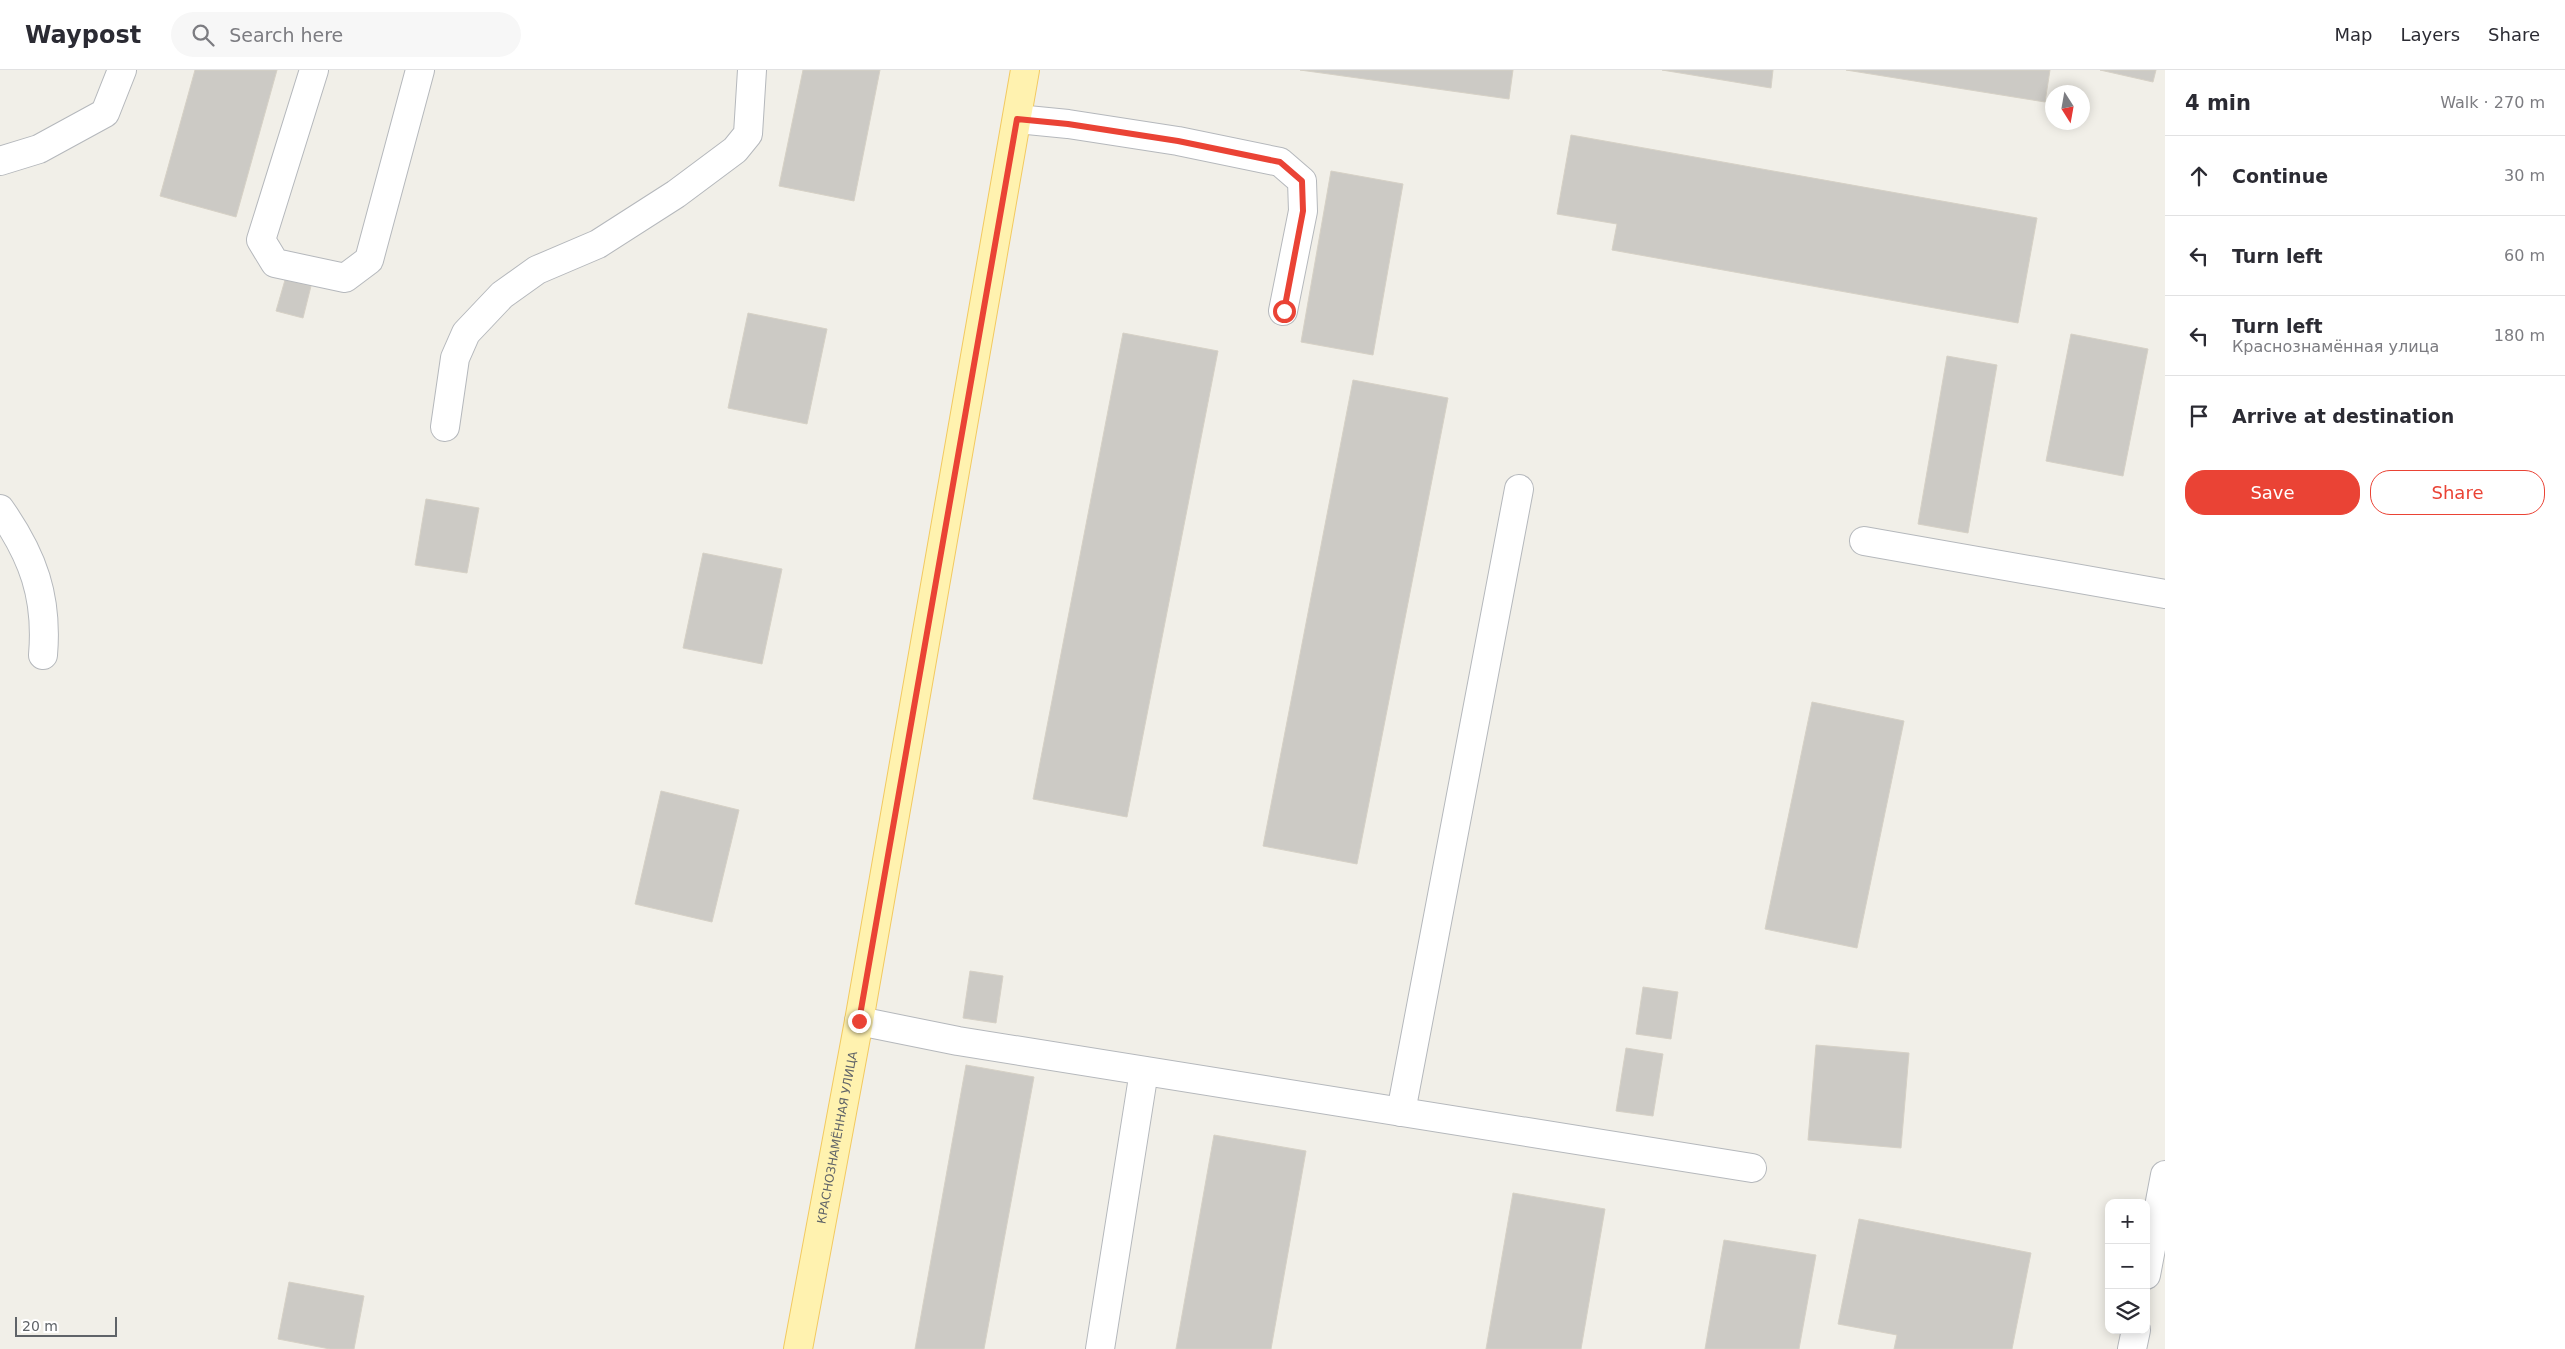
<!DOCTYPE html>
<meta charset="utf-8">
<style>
:root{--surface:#fff;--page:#f7f7f7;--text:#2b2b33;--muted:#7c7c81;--line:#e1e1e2;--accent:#ea4335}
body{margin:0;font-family:"DejaVu Sans",sans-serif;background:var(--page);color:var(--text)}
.controls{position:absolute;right:15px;bottom:15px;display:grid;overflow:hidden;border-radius:10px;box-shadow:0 2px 12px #0003}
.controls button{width:45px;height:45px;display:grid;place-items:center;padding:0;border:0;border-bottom:1px solid var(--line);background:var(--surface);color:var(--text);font:25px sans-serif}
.compass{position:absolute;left:2045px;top:15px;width:45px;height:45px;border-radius:50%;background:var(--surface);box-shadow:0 2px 12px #0003;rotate:169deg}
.scale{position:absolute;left:15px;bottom:12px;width:102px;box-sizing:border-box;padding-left:5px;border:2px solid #5f6368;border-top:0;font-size:14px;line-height:18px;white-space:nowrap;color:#5f6368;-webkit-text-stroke:4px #fff;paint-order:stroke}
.stop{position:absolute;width:15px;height:15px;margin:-11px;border:4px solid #ea4335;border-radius:50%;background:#fff}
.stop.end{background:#ea4335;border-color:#fff;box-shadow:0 1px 5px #0008}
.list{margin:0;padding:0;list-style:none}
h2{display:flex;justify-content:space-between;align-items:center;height:65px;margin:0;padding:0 20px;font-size:21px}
h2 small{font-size:16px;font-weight:400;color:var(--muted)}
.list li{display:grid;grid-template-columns:32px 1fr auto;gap:15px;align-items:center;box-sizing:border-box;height:80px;padding:0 20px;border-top:1px solid var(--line)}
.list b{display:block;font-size:19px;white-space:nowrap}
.list p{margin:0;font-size:16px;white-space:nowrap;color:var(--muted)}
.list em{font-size:16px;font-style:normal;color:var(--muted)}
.actions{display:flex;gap:10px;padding:15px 20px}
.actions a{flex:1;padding:11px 0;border:1px solid var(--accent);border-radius:20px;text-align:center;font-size:18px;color:var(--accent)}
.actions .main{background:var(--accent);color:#fff}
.icon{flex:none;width:28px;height:28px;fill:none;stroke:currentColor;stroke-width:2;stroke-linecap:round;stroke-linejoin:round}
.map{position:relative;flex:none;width:2165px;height:1279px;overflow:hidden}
header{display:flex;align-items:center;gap:30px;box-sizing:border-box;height:70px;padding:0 25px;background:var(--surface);border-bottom:1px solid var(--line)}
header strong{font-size:24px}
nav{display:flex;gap:28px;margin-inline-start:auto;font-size:18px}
.search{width:350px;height:45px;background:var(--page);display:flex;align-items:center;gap:12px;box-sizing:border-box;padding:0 18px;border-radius:28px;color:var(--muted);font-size:19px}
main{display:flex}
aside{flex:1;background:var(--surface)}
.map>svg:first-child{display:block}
.building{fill:#cccac5;stroke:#d6d1c6}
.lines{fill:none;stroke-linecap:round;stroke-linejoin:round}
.minor-casing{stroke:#b5b8bc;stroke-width:30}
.major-casing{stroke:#f2c960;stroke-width:30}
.minor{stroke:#fff;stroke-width:28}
.major{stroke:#fff2af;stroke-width:28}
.route{stroke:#ea4335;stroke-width:6}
.labels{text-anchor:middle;stroke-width:4;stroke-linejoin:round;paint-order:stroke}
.street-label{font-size:12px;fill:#5f6368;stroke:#fff}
</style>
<header>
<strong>Waypost</strong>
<div class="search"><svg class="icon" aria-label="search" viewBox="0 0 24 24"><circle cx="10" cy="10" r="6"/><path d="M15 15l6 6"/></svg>Search here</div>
<nav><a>Map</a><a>Layers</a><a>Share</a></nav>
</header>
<main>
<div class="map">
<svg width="2165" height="1279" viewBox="0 0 2165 1279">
<rect width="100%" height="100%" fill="#f1efe8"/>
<!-- building -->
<g class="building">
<polygon points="195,0 277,0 236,147 160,126"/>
<polygon points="803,0 880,0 854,131 779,116"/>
<polygon points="1300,0 1513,0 1509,29"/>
<polygon points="1662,0 1773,0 1771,18"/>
<polygon points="1846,0 2050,0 2045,32"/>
<polygon points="2100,0 2156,0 2153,12"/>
<polygon points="1571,65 2037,148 2018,253 1612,180 1617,154 1557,144"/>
<polygon points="1331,101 1403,114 1373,285 1301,272"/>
<polygon points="285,210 311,216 303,248 276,241"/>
<polygon points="748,243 827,259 807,354 728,338"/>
<polygon points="1123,263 1218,281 1127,747 1033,729"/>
<polygon points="2071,264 2148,279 2123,406 2046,391"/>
<polygon points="1947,286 1997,295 1968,463 1918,454"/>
<polygon points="1353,310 1448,328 1357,794 1263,776"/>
<polygon points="426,429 479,438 467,503 415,495"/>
<polygon points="703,483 782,499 762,594 683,578"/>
<polygon points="1812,632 1904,651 1857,878 1765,859"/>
<polygon points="661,721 739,740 712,852 635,834"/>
<polygon points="970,901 1003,906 996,953 963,948"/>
<polygon points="1643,917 1678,922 1671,969 1636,964"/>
<polygon points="1816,975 1909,983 1901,1078 1808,1070"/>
<polygon points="1626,978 1663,984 1653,1046 1616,1041"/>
<polygon points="966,995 1034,1007 984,1279 915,1279"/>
<polygon points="1214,1065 1306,1081 1271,1279 1176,1279"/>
<polygon points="1513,1123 1605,1139 1581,1279 1486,1279"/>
<polygon points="1859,1149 2031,1183 2012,1279 1894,1279 1897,1265 1838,1254"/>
<polygon points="1724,1170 1816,1185 1799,1279 1705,1279"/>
<polygon points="289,1212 364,1226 354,1279 330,1279 278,1269"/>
</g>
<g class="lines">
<defs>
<g id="minor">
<polyline points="314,0 261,170 275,193 345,208 369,190 420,0"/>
<polyline points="1017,49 1068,54 1178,71 1280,92 1302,111 1303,141 1283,241"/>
<polyline points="0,91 39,79 105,43 122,0"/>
<polyline points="445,357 455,288 466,263 502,225 537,200 598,174 676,124 735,80 748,64 752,0"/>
<path d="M0,439C33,486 48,527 43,585"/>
<polyline points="1864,471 2165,524"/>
<polyline points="859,951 958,971 1752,1098"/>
<polyline points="1401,1042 1519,419"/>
<polyline points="2146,1205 2165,1105"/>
<polyline points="1100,1279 1144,1001"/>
<polyline points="2132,1279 2136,1260"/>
</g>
<g id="major">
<path id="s1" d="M798,1279L859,951L1025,0"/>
</g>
</defs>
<!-- minor casing -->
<use href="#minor" class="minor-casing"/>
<!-- major casing -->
<use href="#major" class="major-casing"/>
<!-- minor -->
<use href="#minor" class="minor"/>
<!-- major -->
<use href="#major" class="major"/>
</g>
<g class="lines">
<!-- route -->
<polyline class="route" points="859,951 1017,49 1068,54 1178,71 1280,92 1302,111 1303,141 1284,241"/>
</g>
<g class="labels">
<!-- street labels -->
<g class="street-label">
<text dy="4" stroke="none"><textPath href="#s1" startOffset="215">КРАСНОЗНАМЁННАЯ УЛИЦА</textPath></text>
</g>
</g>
</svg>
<div class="controls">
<button>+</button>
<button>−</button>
<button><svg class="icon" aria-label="layers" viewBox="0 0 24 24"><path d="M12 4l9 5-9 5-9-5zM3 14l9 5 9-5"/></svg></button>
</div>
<svg class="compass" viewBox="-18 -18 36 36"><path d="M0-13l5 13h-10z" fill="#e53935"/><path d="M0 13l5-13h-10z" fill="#7c7c81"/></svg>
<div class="scale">20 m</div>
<div class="stop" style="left:1284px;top:241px"></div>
<div class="stop end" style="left:859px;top:951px"></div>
</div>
<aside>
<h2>4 min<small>Walk · 270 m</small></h2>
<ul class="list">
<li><svg class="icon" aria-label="ahead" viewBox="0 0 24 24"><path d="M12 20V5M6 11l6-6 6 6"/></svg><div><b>Continue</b></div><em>30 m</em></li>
<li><svg class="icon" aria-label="left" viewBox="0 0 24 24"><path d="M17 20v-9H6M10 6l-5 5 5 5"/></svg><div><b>Turn left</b></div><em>60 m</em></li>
<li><svg class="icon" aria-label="left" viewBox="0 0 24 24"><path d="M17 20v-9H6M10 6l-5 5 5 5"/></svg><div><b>Turn left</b><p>Краснознамённая улица</p></div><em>180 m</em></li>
<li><svg class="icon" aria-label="arrive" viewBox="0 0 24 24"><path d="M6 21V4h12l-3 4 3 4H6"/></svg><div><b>Arrive at destination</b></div></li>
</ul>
<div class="actions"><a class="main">Save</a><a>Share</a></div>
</aside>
</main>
